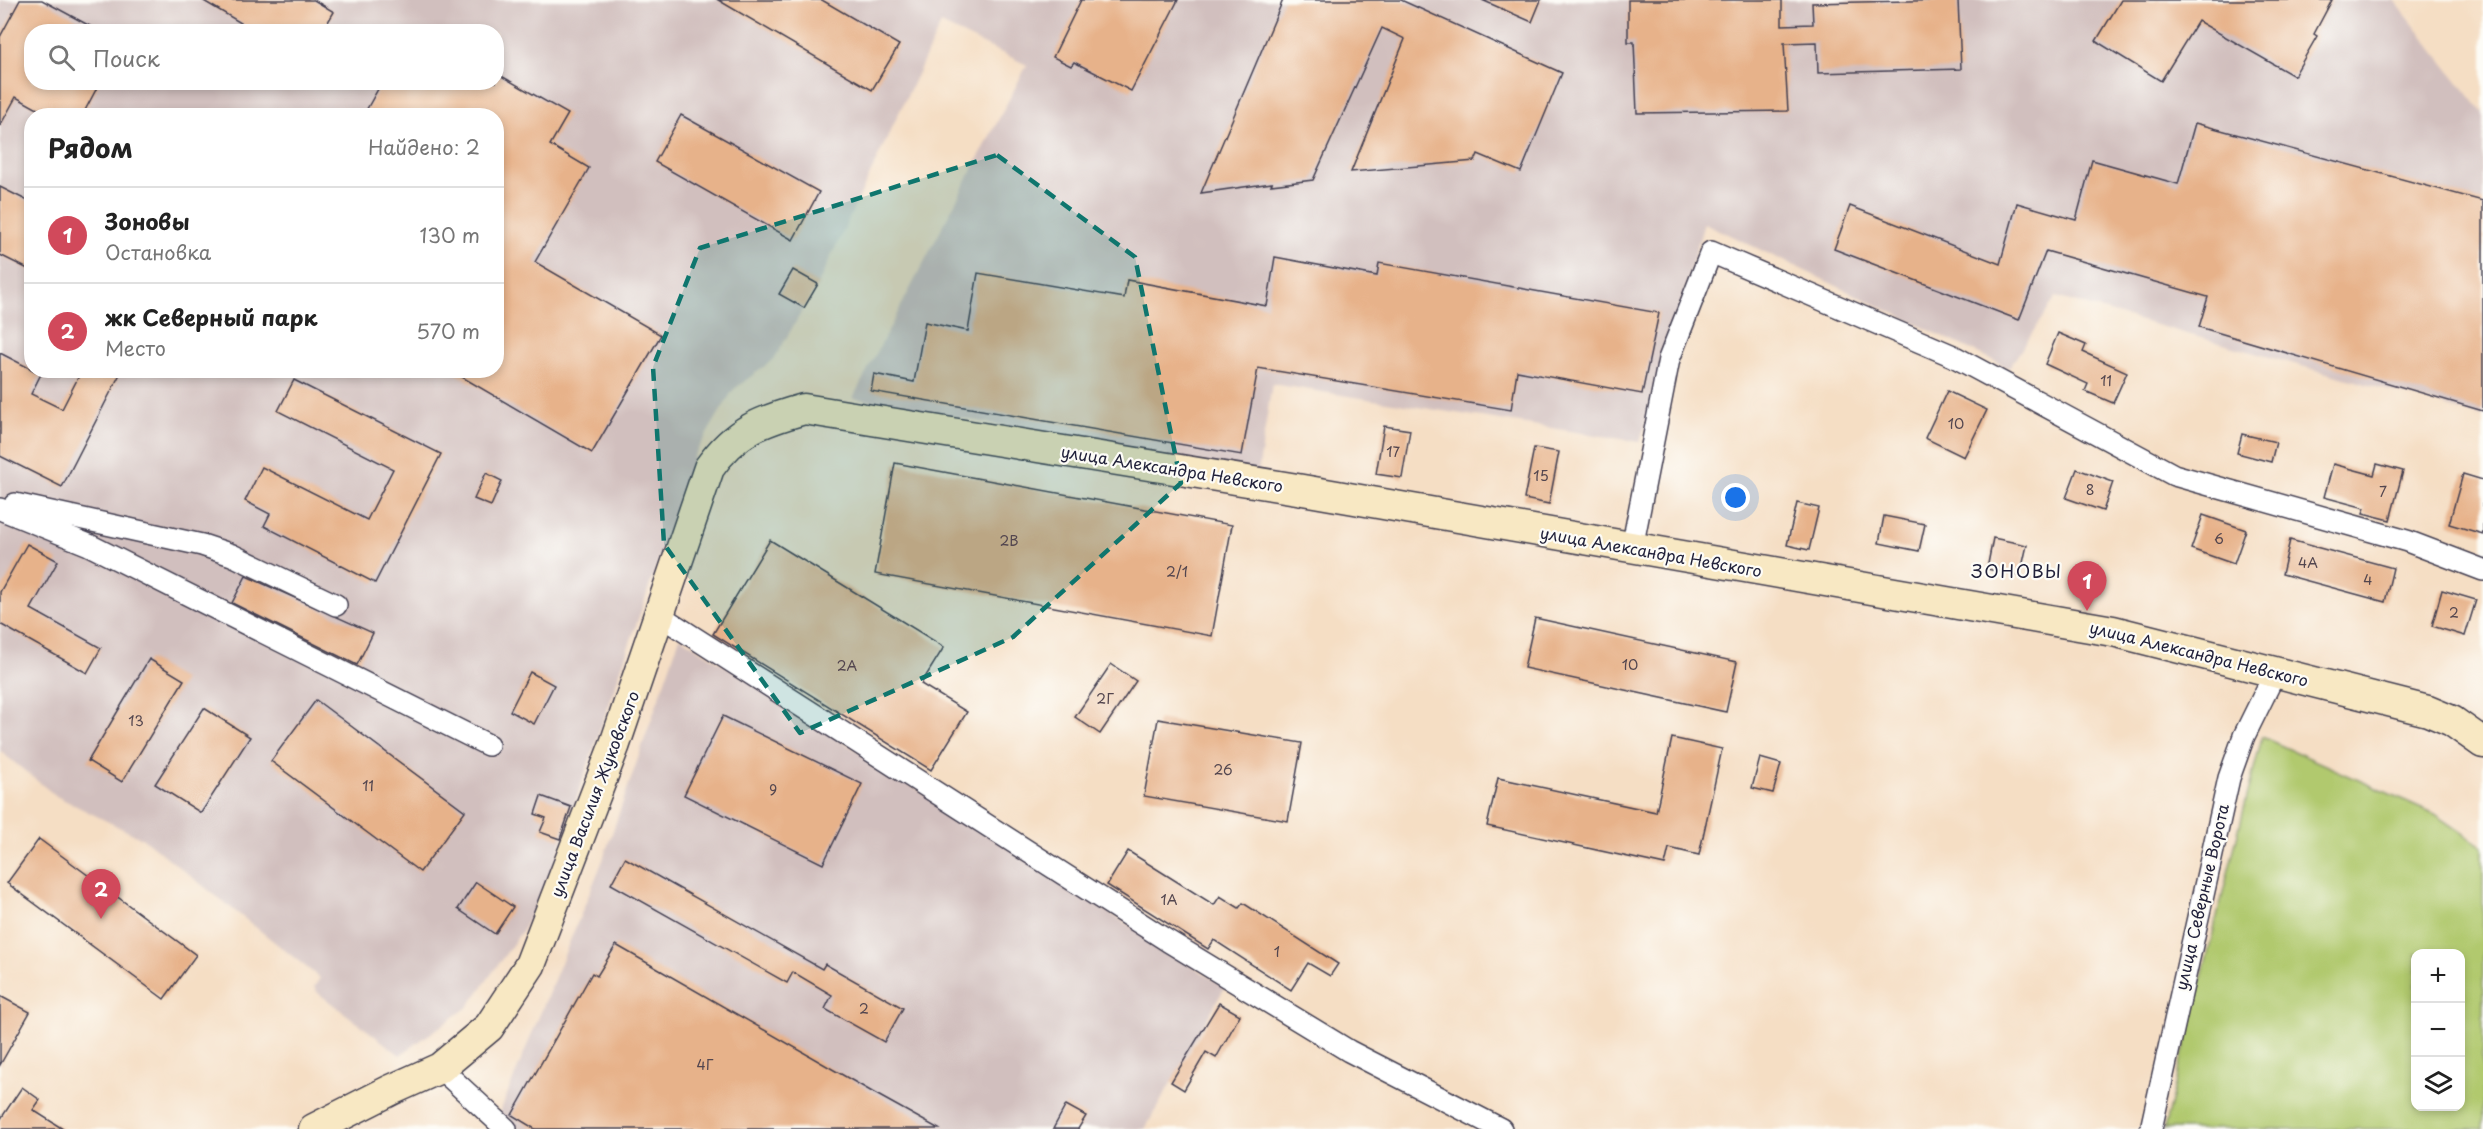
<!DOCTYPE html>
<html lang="ru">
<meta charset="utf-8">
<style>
:root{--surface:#fff;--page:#f6f6f6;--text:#222;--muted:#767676;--line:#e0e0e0;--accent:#d1495b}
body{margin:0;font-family:"Playpen Sans",sans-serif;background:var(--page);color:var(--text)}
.controls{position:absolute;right:18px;bottom:18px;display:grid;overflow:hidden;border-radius:12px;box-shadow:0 3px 9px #0003}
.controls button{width:54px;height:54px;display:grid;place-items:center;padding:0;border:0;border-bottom:2px solid var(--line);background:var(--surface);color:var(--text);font:30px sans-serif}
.you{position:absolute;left:1736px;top:498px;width:21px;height:21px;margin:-15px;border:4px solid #fff;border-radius:50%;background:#1a73e8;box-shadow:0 0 0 9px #1a73e833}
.badge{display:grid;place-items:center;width:39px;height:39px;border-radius:50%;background:var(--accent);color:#fff;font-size:20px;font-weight:700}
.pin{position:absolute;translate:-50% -50px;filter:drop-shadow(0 2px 3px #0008)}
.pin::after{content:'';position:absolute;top:32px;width:21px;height:18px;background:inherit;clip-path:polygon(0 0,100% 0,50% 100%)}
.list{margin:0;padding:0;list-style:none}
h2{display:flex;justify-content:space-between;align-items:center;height:78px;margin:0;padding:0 24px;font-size:26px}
h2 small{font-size:20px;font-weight:400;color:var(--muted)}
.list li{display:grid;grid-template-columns:39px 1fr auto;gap:18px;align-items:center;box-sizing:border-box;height:96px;padding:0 24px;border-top:2px solid var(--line)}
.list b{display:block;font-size:22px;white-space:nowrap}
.list p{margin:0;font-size:20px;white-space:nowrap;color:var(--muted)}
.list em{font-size:20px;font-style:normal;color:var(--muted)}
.icon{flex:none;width:33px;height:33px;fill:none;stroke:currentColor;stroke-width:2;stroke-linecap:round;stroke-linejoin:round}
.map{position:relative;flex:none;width:2483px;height:1129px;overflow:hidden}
.search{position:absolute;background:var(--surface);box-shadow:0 3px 9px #0003;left:24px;top:24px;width:480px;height:66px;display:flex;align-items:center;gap:15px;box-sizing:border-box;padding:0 21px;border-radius:24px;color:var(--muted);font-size:22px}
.panel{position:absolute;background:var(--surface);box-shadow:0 3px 9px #0003;left:24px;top:108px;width:480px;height:270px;border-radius:24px}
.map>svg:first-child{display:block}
.industrial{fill:#d1bfbe;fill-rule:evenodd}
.green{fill:#b1c96e;stroke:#6a7654;stroke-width:1.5;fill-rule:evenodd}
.building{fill:#e7b28a}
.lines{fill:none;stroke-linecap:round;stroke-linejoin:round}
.street-casing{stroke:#423e50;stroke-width:24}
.secondary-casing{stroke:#423e50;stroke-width:33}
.street{stroke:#fff;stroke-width:21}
.secondary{stroke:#f8e8c3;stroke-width:30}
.marked{fill:#0f766e;fill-opacity:0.2;stroke:#0f766e;stroke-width:4.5;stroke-dasharray:12 8;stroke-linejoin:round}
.labels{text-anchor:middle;stroke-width:4.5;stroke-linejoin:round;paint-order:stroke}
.number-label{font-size:14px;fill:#53464f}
.street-label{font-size:16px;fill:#22223b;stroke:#fdfcf7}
.neighbourhood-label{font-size:18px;letter-spacing:1.5px;fill:#22223b;stroke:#fdfcf7}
</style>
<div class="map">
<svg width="2483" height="1129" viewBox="0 0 2483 1129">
<rect width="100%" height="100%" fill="#fdfcf7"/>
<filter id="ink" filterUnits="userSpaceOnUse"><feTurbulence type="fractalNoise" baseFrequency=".0167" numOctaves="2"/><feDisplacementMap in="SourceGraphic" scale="12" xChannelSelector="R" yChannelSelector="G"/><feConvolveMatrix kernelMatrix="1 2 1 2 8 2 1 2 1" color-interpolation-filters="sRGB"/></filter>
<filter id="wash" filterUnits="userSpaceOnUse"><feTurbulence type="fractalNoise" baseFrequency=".008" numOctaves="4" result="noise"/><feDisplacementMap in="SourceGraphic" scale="24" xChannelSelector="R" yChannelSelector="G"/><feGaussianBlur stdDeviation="1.35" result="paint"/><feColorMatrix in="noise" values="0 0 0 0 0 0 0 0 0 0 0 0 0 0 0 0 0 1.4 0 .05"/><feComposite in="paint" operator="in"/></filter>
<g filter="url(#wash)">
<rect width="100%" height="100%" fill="#f5dec4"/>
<!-- industrial -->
<g class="industrial">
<path d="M0,0H2394L2483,113V417L2056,297L2009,368L1704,223L1640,442L1272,384L1258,473L853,398L1027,65L941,24L818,284L774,359L733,390L695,454L545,890L522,931L468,1007L400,1055L318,993L314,987L320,978L145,840L56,796L0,751ZM32,32H496V82H32ZM32,116H496V370H32Z"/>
<polygon points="680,637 1225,987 1145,1129 493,1129 601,865"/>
</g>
<!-- green -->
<path class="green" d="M2262,737L2435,814L2483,847V1129H2164ZM2416,954H2460V1106H2416Z"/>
<g id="blocks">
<!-- building -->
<g class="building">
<polygon points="20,0 42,0 101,32 32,32 32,82 100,82 82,116 50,116 16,97 0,126 0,37"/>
<polygon points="202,0 314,0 334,12 322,32 256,32"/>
<polygon points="718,0 822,0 899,45 872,90"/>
<polygon points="1081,0 1178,0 1131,91 1074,62 1071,66 1053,57"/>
<polygon points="1283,0 1401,0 1562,73 1521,172 1478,154 1475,161 1351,172 1405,39 1382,28 1313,180 1271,185 1272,183 1201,193"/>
<polygon points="1482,0 1541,0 1532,22"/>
<polygon points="1628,0 1782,0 1782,25 1813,24 1812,3 1958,0 1961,69 1818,73 1817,42 1784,43 1788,111 1637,113 1634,42 1628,42"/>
<polygon points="2121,0 2332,0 2314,34 2317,36 2294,76 2198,21 2161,81 2096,41"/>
<polygon points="496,73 568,114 550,145 589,168 535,262 661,335 592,453 450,370 496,370 496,116 363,116 382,82 496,82"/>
<polygon points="681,115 819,192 793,240 655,162"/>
<polygon points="2195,123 2483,201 2483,411 2199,327 2208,297 2046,251 2019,320 1834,249 1850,206 2000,264 2017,203 2076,220 2092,160 2178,184"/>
<polygon points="0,187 32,203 32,271 0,255"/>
<polygon points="1275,257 1377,276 1379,263 1659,313 1642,394 1517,371 1511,410 1258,368 1242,455 871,391 874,374 914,382 925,322 968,331 978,273 1124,298 1127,280 1267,306"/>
<polygon points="793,270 818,284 804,308 779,294"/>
<polygon points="2058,333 2086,345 2083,352 2127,372 2113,403 2085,391 2088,384 2045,364"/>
<polygon points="0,353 41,374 31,394 62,409 82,370 122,370 62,487 0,456"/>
<polygon points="294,380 441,454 375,583 264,526 270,514 245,501 262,467 367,520 393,469 278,411"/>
<polygon points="1947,391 1987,410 1964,457 1925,438"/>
<polygon points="1384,426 1410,430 1402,478 1376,474"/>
<polygon points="2242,434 2276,442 2271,462 2237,453"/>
<polygon points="1534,448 1559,452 1549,504 1524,499"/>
<polygon points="895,463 1232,525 1212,636 875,574"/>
<polygon points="2333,464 2374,475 2377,464 2403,471 2390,520 2363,513 2365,508 2324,497"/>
<polygon points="2077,469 2113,482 2103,511 2066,498"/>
<polygon points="486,473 502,481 491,506 474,499"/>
<polygon points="2463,474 2483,480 2483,534 2449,524"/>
<polygon points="1797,503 1819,508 1809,550 1787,545"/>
<polygon points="2203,515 2246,530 2234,564 2191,549"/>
<polygon points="1884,516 1925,524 1919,551 1879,543"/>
<polygon points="1993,538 2027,545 2020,576 1987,569"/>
<polygon points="770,540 944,647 921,684 967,712 931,770 713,634"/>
<polygon points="2290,540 2393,568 2385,602 2282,574"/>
<polygon points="27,544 58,561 31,609 101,648 87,673 0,624 0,592"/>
<polygon points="246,576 373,633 357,665 232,603"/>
<polygon points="2442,590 2476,600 2465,636 2432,626"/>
<polygon points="1535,618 1737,662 1726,712 1524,668"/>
<polygon points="149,659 184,680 122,782 88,761"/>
<polygon points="1111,664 1136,681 1100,734 1075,717"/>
<polygon points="530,672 554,685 534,724 510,711"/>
<polygon points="316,700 465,811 420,872 271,761"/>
<polygon points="204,708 250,737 201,813 155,784"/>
<polygon points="723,716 862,784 823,864 684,795"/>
<polygon points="1158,719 1302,743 1288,821 1144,796"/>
<polygon points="1672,738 1722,749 1699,855 1669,848 1665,865 1487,826 1498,778 1656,812"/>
<polygon points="1760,758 1781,764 1773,793 1752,788"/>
<polygon points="541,796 571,807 560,839 540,832 546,818 535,814"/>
<polygon points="39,839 196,955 164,999 7,883"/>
<polygon points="1128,851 1214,905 1220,896 1239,908 1243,903 1338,964 1330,976 1308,963 1291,990 1214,940 1208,949 1107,885"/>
<polygon points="625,858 822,969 825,964 903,1008 884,1042 825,1009 832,995 793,972 787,983 611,884"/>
<polygon points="476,882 513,907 495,934 458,909"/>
<polygon points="616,945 874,1093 939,1129 535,1129 512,1115 592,973 597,976"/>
<polygon points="0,996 30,1012 0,1065"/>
<polygon points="1219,1003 1240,1015 1216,1058 1206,1052 1184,1090 1171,1082"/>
<polygon points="22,1087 40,1100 33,1110 63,1129 0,1129 0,1120"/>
<polygon points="1066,1105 1086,1116 1078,1129 1053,1129"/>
</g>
</g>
</g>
<g filter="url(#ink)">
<use href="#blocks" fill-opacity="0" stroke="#423e50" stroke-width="1.5"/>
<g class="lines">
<defs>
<g id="street">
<polyline points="15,504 202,545 232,555 336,605"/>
<polyline points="0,509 89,545 488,745"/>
<polyline points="1632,548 1669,359 1711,252 1953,356 2174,475 2407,541 2483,570"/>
<polyline points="659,615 1168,941 1349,1051 1501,1129"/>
<polyline points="440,1068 506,1129"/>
<polyline points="2151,1129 2229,778 2244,736 2275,673"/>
</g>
<path id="secondary" d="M314,1129L391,1090L440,1068L489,1027L530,965L615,744L709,468C736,430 761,421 804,409L1297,489L2113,631L2428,711L2452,721L2483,743"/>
</defs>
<!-- street casing -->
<use href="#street" class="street-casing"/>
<!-- secondary casing -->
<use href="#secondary" class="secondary-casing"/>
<!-- street -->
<use href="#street" class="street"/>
<!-- secondary -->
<use href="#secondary" class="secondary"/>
</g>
</g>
<!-- marked area -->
<path class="marked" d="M997,155L1135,257L1181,483L1013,637L800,733L664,544L653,367L700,248Z"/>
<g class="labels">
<!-- number labels -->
<g class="number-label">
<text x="2106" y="386">11</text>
<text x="1956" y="429">10</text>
<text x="1393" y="457">17</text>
<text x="1541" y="481">15</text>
<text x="2090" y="495">8</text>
<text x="2383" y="497">7</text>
<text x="2219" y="544">6</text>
<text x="1009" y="546">2В</text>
<text x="2308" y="568">4А</text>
<text x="1177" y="577">2/1</text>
<text x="2368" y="585">4</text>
<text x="2454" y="618">2</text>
<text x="1630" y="670">10</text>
<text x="847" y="671">2А</text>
<text x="1105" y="704">2Г</text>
<text x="136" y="726">13</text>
<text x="1223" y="775">26</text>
<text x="368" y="791">11</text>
<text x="773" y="795">9</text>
<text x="1169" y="905">1А</text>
<text x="1277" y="957">1</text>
<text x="864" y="1014">2</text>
<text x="705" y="1070">4Г</text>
</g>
<!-- street labels -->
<g class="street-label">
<text transform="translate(1172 469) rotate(9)" y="6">улица Александра Невского</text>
<text transform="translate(1651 552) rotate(10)" y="6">улица Александра Невского</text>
<text transform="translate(2199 654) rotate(14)" y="6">улица Александра Невского</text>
<text transform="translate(595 794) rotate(-69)" y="6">улица Василия Жуковского</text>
<text transform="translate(2202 897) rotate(-77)" y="6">улица Северные Ворота</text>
</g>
<!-- neighbourhood labels -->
<g class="neighbourhood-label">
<text x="2017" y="578">ЗОНОВЫ</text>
</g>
</g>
</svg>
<div class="controls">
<button>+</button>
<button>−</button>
<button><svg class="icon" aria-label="layers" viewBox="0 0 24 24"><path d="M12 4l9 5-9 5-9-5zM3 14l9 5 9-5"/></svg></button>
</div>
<div class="you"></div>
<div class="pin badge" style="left:2087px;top:611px">1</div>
<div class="pin badge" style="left:101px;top:919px">2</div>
<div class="search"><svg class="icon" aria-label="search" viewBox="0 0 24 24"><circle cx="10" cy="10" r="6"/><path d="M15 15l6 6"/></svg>Поиск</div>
<section class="panel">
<h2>Рядом<small>Найдено: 2</small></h2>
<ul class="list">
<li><span class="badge">1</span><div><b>Зоновы</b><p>Остановка</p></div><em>130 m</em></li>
<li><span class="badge">2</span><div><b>жк Северный парк</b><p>Место</p></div><em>570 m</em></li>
</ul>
</section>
</div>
